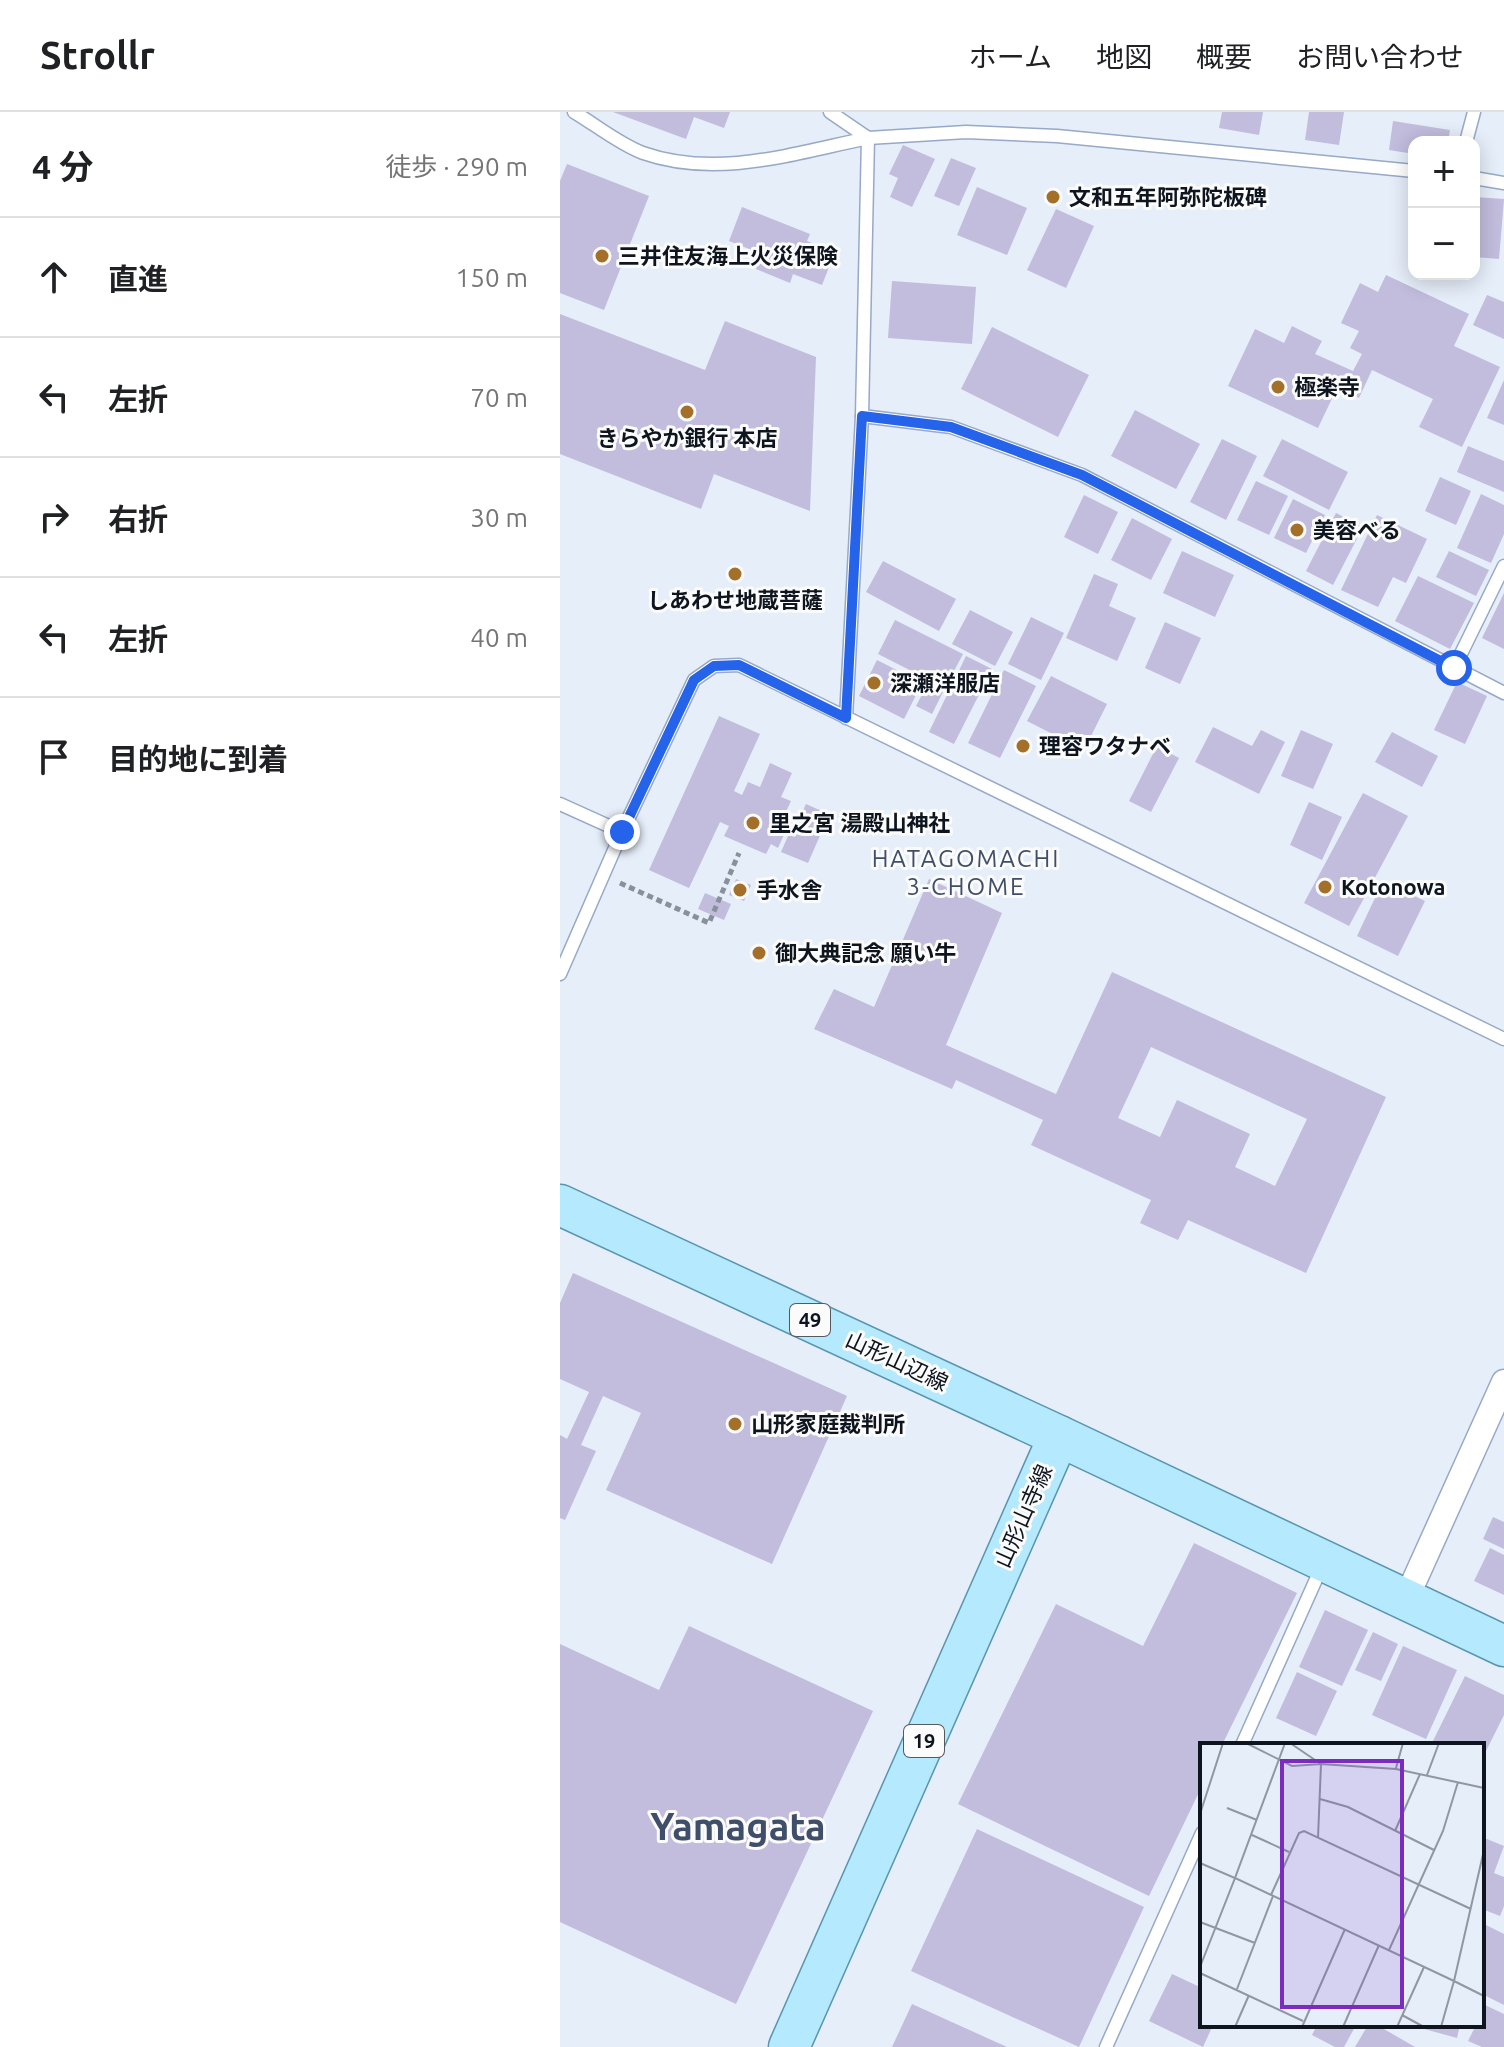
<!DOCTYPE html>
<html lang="ja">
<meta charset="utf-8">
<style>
:root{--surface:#fff;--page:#f6f6f6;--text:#202124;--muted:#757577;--line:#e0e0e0}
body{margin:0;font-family:Ubuntu,"Noto Sans JP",sans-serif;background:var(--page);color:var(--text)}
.controls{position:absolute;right:24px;top:24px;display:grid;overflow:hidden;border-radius:16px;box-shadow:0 4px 20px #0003}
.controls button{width:72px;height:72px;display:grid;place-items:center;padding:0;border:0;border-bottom:2px solid var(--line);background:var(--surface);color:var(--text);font:40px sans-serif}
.stop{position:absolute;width:24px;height:24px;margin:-18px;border:6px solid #2563eb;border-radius:50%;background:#fff}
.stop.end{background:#2563eb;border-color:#fff;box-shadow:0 2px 8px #0008}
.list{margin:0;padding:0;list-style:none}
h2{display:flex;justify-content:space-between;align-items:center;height:104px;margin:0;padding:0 32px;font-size:34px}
h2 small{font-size:26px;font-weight:400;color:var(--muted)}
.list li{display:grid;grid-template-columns:52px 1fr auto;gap:24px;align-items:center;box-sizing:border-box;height:120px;padding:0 32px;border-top:2px solid var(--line)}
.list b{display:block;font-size:30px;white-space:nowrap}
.list em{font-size:26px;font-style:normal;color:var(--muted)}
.icon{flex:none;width:44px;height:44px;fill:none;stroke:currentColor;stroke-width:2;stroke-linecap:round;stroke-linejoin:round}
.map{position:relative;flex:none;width:944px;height:1935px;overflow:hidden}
header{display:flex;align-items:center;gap:48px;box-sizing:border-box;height:112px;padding:0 40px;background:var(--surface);border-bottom:2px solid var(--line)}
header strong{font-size:38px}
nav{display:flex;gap:44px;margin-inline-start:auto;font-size:28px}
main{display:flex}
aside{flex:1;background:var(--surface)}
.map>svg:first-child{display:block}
.building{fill:#c2bcdd;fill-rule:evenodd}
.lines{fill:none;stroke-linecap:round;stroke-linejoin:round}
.lane-casing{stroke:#97a9c6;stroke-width:15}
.street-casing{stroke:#97a9c6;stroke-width:27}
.primary-casing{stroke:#5995af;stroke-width:43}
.path{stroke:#88909b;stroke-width:5;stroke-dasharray:6 4;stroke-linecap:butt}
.lane{stroke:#fff;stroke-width:12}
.street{stroke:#fff;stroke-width:24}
.primary{stroke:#b4e9fe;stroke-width:40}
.route{stroke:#2563eb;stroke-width:10}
.poi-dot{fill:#a46f28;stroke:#fbfbfb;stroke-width:3}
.labels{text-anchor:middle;stroke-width:6;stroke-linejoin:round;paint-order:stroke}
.shield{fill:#fbfbfb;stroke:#555a61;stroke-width:2}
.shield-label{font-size:20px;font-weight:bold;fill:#0e151f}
.poi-label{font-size:22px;font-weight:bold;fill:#0e151f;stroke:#fbfbfb;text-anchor:start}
.street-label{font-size:22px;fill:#0e151f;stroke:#fbfbfb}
.neighbourhood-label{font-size:24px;letter-spacing:2px;fill:#3f4f69;stroke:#fbfbfb}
.town-label{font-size:38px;font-weight:bold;fill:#3f4f69;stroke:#fbfbfb}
.inset-road{fill:none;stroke:#9097a2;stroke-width:2}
.view{fill:#7b2cbf;fill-opacity:0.15;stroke:#7b2cbf;stroke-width:4}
.inset-edge{fill:none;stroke:#0e151f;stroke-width:4}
</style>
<header>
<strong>Strollr</strong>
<nav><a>ホーム</a><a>地図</a><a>概要</a><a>お問い合わせ</a></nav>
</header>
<main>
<aside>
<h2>4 分<small>徒歩 · 290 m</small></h2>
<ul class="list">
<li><svg class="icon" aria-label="ahead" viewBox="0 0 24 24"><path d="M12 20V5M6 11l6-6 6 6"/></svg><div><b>直進</b></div><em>150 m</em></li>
<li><svg class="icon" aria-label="left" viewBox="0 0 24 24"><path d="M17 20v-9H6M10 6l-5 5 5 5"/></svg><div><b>左折</b></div><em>70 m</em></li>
<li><svg class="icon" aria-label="right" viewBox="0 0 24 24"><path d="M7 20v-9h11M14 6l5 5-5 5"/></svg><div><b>右折</b></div><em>30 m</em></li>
<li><svg class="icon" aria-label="left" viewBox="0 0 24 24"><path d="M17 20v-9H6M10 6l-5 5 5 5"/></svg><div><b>左折</b></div><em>40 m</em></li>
<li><svg class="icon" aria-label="arrive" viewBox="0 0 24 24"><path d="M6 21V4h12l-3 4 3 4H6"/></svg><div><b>目的地に到着</b></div></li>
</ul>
</aside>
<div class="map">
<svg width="944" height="1935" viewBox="0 0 944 1935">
<rect width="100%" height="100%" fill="#e6eefa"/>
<!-- building -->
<g class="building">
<polygon points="53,0 170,0 164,16 134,5 126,27"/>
<polygon points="662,0 703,0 699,23 659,16"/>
<polygon points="749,0 784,0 779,33 745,28"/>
<polygon points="833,9 890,18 888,30 854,30 854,42 829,38"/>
<polygon points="343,33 375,47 352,95 330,85 338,66 329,62"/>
<polygon points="391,46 416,56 399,94 374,84"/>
<polygon points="7,52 89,84 44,198 0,181 0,69"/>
<polygon points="417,75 467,96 447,143 397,123"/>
<polygon points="915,85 944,87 939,147 914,145"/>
<polygon points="182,95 250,122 247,129 275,140 262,173 233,162 230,171 196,157 202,142 169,129"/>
<polygon points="496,97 534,114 506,176 467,158"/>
<polygon points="826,163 909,202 894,234 940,255 902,335 859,315 873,287 812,258 799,286 777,276 758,316 668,274 695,217 724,231 732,214 762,229 755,242 793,259 802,242 790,236 799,219 781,211 800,171 818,180"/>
<polygon points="332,169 416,175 412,232 328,226"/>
<polygon points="927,183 944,190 944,227 913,213"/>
<polygon points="0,202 145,258 165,209 256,245 250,399 154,362 141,397 0,342"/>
<polygon points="432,215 529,263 498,325 401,277"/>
<polygon points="944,268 944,313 927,306"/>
<polygon points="575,298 640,332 616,377 551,344"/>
<polygon points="662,327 697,344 666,408 630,390"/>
<polygon points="722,327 788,360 769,398 703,364"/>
<polygon points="908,334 944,349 944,380 897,360"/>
<polygon points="880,365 911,379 896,413 865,399"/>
<polygon points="696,369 728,384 709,423 677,408"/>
<polygon points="921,382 944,393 944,422 931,451 897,436"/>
<polygon points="524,383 558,400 538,442 504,425"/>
<polygon points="733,387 765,403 746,441 714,426"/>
<polygon points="776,401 803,415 773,473 746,459"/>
<polygon points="817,403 867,427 846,471 833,465 818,495 781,478"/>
<polygon points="572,406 612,427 591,468 551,448"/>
<polygon points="622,439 674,463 655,505 603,481"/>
<polygon points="889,439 929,458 916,484 876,465"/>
<polygon points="323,449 396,487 379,519 306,480"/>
<polygon points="534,462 558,472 549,494 576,506 557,549 506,526"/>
<polygon points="858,464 914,491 890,537 835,509"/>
<polygon points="944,481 944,537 922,526"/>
<polygon points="410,498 453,520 435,554 392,532"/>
<polygon points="471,505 504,521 481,568 448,552"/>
<polygon points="335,508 403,542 385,576 318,542"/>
<polygon points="605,510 641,526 620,572 585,556"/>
<polygon points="406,544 432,557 394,632 369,620"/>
<polygon points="317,548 362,571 344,607 299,584"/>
<polygon points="444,558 476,574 440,646 408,631"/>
<polygon points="491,564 547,592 524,638 467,609"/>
<polygon points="897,570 927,584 905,632 874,618"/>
<polygon points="367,573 383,580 372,602 356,594"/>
<polygon points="159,604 200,622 174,679 182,683 188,670 200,675 210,651 232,661 221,685 231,689 225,702 232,705 218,736 211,732 206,742 164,724 169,714 160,710 129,776 89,758"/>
<polygon points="653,615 692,634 701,618 725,630 699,682 635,650"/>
<polygon points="741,618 773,632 753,677 721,664"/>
<polygon points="832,620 878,644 862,675 815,650"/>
<polygon points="597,634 619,646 591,700 569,689"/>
<polygon points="803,681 848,704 789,814 744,791"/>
<polygon points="749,690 782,705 762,748 730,733"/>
<polygon points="246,692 266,701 259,718 262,719 248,751 221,740 235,708 238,709"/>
<polygon points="176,767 191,773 184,789 169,783"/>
<path d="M369,767L442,801L386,933L496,982L552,860L826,985L746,1161L628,1108L618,1128L580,1111L591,1088L471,1033L483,1008L396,968L392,977L254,917L274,877L314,895ZM591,935L747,1007L715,1074L675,1055L690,1022L617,988L600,1025L558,1006Z"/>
<polygon points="823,769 865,789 838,844 797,824"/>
<polygon points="145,781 171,792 164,808 138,797"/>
<polygon points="13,1161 287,1284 212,1452 46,1378 81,1301 43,1284 21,1333 36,1339 5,1408 0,1406 0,1323 7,1327 29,1280 0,1267 0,1191"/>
<polygon points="933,1405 944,1410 944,1437 923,1427"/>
<polygon points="634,1431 737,1481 662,1633 642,1633 642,1674 589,1784 398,1692 496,1492 583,1534"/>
<polygon points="930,1436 944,1443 944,1483 914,1469"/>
<polygon points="765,1498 808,1518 782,1574 739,1555"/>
<polygon points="129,1514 313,1599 176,1892 0,1810 0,1532 99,1578"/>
<polygon points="813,1520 838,1532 821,1569 795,1558"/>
<polygon points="843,1534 897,1558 866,1627 812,1603"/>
<polygon points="737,1560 777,1579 756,1624 716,1606"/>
<polygon points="905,1564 944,1583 944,1603 922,1647 922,1633 872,1631"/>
<polygon points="417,1717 584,1795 519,1935 351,1859"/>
<polygon points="922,1725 944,1734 934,1761 944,1765 944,1794 940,1804 922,1797"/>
<polygon points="922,1811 944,1822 944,1893 922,1882"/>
<polygon points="612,1862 642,1876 642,1913 653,1913 643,1935 589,1909"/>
<polygon points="352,1892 447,1935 332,1935"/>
<polygon points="925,1893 944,1902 944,1935 922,1935 908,1929 916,1913 922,1913 922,1900"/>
<polygon points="757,1913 796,1913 784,1935 775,1935 752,1923"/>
<polygon points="808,1913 817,1913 855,1935 795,1935"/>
<polygon points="850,1913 900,1913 897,1926"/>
</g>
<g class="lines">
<defs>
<g id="lane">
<path d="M14,0C36,13 59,32 83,41C157,67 235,41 308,26L302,304L286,606"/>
<polyline points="270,0 308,26 406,20 497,24 854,59"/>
<polyline points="906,30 914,0"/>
<polyline points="914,66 944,71"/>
<polyline points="302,304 391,315 522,363 944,581"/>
<polyline points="894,556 944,454"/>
<polyline points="0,692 62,720"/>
<polyline points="0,862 62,720 134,568 154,554 179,553 944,927"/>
<polyline points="682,1633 762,1454"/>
<polyline points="546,1935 642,1721"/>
</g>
<polyline id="street" points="846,1487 944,1270"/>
<g id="primary">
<polyline points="0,1093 499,1324 944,1534"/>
<polyline points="229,1935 499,1324"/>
</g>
</defs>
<!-- lane casing -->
<use href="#lane" class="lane-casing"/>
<!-- street casing -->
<use href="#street" class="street-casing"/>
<!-- primary casing -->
<use href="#primary" class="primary-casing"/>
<!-- path -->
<polyline class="path" points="60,771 149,811 179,741"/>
<!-- lane -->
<use href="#lane" class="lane"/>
<!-- street -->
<use href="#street" class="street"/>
<!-- primary -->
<use href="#primary" class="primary"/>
</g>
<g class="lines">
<!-- route -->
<polyline class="route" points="62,720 134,568 154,554 179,553 286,606 302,304 391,315 522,363 894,556"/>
</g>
<!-- markers -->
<g class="poi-dot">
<circle cx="493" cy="85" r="8"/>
<circle cx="42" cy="144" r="8"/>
<circle cx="718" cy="275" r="8"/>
<circle cx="127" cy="300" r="8"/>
<circle cx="737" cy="418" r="8"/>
<circle cx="175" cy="462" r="8"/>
<circle cx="314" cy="571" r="8"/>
<circle cx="463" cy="634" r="8"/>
<circle cx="193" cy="711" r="8"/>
<circle cx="765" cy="775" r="8"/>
<circle cx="180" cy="778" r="8"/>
<circle cx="199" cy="841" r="8"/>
<circle cx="175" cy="1312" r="8"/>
</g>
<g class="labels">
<!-- shield labels -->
<g class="shield">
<rect x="230" y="1192" width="40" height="32" rx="6"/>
<rect x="344" y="1613" width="40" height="32" rx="6"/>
</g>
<g class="shield-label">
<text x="250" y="1215">49</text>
<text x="364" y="1636">19</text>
</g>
<!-- poi labels -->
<g class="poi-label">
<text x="509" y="93">文和五年阿弥陀板碑</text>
<text x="58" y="152">三井住友海上火災保険</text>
<text x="734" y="283">極楽寺</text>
<text x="127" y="334" text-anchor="middle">きらやか銀行 本店</text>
<text x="753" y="426">美容べる</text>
<text x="175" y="496" text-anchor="middle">しあわせ地蔵菩薩</text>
<text x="330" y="579">深瀬洋服店</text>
<text x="479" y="642">理容ワタナベ</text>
<text x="209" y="719">里之宮 湯殿山神社</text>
<text x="781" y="783">Kotonowa</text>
<text x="196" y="786">手水舎</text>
<text x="215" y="849">御大典記念 願い牛</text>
<text x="191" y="1320">山形家庭裁判所</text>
</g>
<!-- street labels -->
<g class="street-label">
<text transform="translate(337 1249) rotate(25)" y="8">山形山辺線</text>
<text transform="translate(463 1404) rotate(-66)" y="8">山形山寺線</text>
</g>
<!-- neighbourhood labels -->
<g class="neighbourhood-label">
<text x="406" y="755">HATAGOMACHI<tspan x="406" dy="28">3-CHOME</tspan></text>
</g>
<!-- town labels -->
<g class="town-label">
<text x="178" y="1728">Yamagata</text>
</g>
</g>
<!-- overview -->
<g transform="translate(640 1631)">
<rect width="284" height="284" fill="#e6eefa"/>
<path class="inset-road" d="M46,0L92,23L121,21L118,95M85,0L35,135L254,238L284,107M90,0L121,21L196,26L284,45M196,25L203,0M227,32L239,0M120,56L148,64L234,107M27,65L57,77M0,71L23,0M195,88L220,31M52,92L89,109M0,120L35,135L0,224M71,152L99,90L104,88L271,166M0,179L55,200M189,207L243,88L258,39M0,230L103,278M37,246L73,153M202,272L224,284M35,284L49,252M102,284L145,186M143,284L179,202M197,284L224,224M241,284L254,238L284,253"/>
<path class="view" d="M82,18H202V264H82Z"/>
<rect width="284" height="284" class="inset-edge"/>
</g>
</svg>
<div class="controls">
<button>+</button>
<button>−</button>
</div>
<div class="stop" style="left:894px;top:556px"></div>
<div class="stop end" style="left:62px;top:720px"></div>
</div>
</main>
